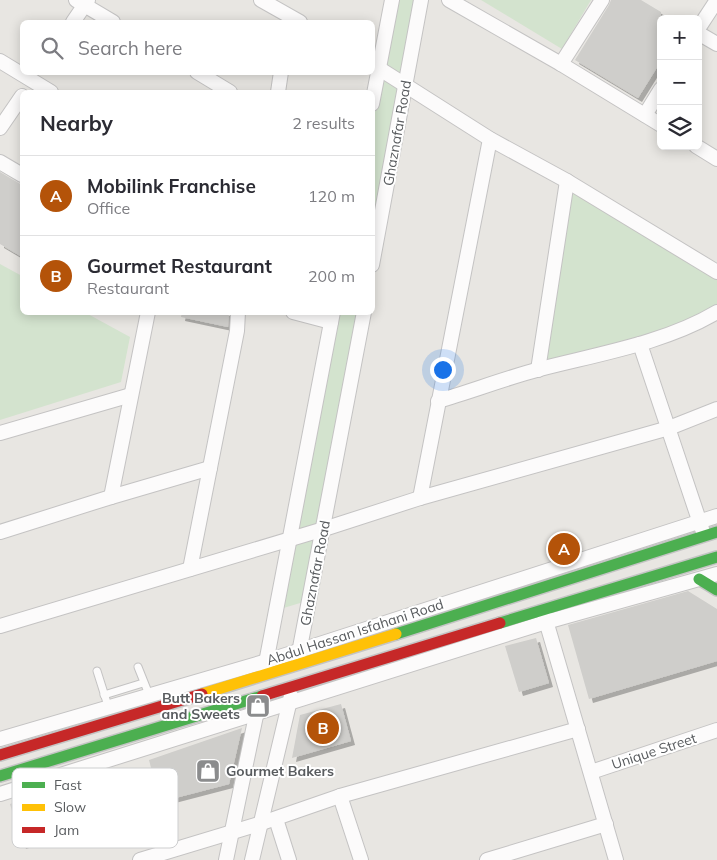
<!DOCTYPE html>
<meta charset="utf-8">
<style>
:root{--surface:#fff;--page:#f2f2f3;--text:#2b2b33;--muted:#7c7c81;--line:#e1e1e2;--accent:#b45309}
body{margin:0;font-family:Mulish,sans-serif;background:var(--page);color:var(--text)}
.controls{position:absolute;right:15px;top:15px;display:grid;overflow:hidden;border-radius:8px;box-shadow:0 2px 12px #0003}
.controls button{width:45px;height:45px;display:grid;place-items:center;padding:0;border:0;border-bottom:1px solid var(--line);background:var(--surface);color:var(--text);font:25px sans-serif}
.you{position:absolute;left:442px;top:369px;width:18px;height:18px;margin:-12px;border:4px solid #fff;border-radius:50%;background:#1a73e8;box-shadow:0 0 0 8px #1a73e833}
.badge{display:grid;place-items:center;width:32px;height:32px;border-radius:50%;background:var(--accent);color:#fff;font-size:16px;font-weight:700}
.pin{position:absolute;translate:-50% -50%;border:2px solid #fff;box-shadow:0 1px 5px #0006}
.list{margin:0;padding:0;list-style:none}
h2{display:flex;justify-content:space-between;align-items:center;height:65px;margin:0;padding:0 20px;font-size:21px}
h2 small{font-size:16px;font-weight:400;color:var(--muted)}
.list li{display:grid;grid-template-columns:32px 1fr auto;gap:15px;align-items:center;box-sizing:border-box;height:80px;padding:0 20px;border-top:1px solid var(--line)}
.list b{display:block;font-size:19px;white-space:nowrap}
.list p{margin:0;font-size:16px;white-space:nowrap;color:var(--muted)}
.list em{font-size:16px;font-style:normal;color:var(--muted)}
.icon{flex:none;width:28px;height:28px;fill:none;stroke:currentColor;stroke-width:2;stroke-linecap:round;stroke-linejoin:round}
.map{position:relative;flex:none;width:717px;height:860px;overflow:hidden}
.search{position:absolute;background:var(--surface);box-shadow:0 2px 12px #0003;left:20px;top:20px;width:355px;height:55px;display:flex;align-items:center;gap:12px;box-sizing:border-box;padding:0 18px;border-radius:8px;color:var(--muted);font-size:19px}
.panel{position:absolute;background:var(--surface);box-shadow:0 2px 12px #0003;left:20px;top:90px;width:355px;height:225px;border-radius:8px}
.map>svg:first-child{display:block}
.green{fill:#d3e3ce}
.building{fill:#cfcecb;filter:url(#shadow)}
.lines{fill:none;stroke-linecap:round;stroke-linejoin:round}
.lane-casing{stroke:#c4c3c3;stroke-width:9}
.street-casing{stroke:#c4c3c3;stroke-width:16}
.fast-casing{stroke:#c4c4c4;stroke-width:14}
.slow-casing{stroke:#c4c4c4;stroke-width:14}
.jam-casing{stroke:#c4c4c4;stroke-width:14}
.lane{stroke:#fcfbfb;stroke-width:7}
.street{stroke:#fcfbfb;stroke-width:14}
.fast{stroke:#4caf50;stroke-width:11}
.slow{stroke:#ffc107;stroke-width:11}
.jam{stroke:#c62828;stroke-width:11}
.labels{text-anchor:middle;stroke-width:4;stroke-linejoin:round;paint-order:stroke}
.street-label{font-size:14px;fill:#595c5f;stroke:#fff}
.poi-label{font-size:14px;font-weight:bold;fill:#595c5f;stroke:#fff;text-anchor:end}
.key{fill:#fff;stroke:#cdcecf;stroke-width:1}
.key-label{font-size:14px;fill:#595c5f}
</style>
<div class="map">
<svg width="717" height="860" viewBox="0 0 717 860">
<defs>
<filter id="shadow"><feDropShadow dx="4" dy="4" stdDeviation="0" flood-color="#0004"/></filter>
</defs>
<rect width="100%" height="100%" fill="#e8e6e2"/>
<!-- green -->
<g class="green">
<polygon points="392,0 419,0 373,256 373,105"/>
<polygon points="481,0 591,0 562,49"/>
<polygon points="567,181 717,272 717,312 538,370"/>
<polygon points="0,264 22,276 22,312 86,313 130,337 121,382 0,420"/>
<polygon points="333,313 362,313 310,600 277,610"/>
</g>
<!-- building -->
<g class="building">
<polygon points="611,0 641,0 661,12 661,61 638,98 575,60 609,5"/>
<polygon points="0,172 22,185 22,257 0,244"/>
<polygon points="182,312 229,312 228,327 181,317"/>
<polygon points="688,591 717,609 717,661 589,699 568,625"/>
<polygon points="536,638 549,683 519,692 505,646"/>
<polygon points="341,704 351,741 292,758 300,715"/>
<polygon points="242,728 229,784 160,802 149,760"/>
<polygon points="38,795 50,836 22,845 10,804"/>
</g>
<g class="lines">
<defs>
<g id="lane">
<polyline points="138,667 150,697"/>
<polyline points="97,671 109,709"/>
<polyline points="104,695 143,683"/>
</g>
<g id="street">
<polyline points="76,0 113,22"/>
<polyline points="261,0 300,22"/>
<polyline points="449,0 561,64 661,125"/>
<polyline points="73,22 88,0"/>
<polyline points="698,29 717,0"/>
<polyline points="698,33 717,44"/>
<polyline points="0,61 51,92"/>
<polyline points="372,64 490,139 567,181 717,272"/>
<polyline points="561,64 602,0"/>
<polyline points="197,72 230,92"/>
<polyline points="278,92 281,72"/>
<polyline points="372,104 392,0"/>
<polyline points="645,115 661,89"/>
<polyline points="0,128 22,96"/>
<polyline points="696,146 717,159"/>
<polyline points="0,162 22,175"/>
<polyline points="372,265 421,0"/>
<polyline points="293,312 331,322"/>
<polyline points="640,344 702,529"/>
<polyline points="538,370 567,181"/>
<path d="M438,401C472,391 506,378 540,369C598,354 665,343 717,312"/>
<polyline points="0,433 131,395"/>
<polyline points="111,497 148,312"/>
<polyline points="420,498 490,139"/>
<polyline points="0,532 111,497 210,468"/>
<polyline points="190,569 237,331 238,312"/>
<polyline points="544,614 616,860"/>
<polyline points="0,626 324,529 420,498 669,428 717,409"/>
<polyline points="298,658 364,312"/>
<polyline points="265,668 333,312"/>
<polyline points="0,739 267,661 717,516"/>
<polyline points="591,772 717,730"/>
<polyline points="0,794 546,622 717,574"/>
<polyline points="340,796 361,860"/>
<polyline points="276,819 289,860"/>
<polyline points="140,860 259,824 340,796 578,729"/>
<polyline points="226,860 258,706"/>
<polyline points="252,860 291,696"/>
<polyline points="487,860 606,824"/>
</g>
<g id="fast">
<polyline points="699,579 717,590"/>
<polyline points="500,623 717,557"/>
<polyline points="396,634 717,532"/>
<polyline points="0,776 262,696"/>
</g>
<polyline id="slow" points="202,694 396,634"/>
<g id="jam">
<polyline points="262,696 500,623"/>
<polyline points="0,755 202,694"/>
</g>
</defs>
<!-- lane casing -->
<use href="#lane" class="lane-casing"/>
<!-- street casing -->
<use href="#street" class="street-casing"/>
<!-- fast casing -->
<use href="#fast" class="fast-casing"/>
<!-- slow casing -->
<use href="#slow" class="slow-casing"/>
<!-- jam casing -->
<use href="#jam" class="jam-casing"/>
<!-- lane -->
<use href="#lane" class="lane"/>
<!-- street -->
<use href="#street" class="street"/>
<!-- fast -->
<use href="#fast" class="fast"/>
<!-- slow -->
<use href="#slow" class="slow"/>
<!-- jam -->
<use href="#jam" class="jam"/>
</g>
<!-- icons -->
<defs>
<symbol id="shop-square" viewBox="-11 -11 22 22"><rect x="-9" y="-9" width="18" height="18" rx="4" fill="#8b8c8d" stroke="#fff"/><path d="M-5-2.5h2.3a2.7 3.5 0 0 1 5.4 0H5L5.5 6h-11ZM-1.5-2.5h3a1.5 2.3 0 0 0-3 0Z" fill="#fff"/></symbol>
</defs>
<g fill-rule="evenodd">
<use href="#shop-square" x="244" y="692" width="28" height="28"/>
<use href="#shop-square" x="194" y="757" width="28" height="28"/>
</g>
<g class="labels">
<!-- street labels -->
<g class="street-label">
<text transform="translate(397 133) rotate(-80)" y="5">Ghaznafar Road</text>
<text transform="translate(315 573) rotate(-79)" y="5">Ghaznafar Road</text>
<text transform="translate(355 632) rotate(-18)" y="5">Abdul Hassan Isfahani Road</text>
<text transform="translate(654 751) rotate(-18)" y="5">Unique Street</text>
</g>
<!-- poi labels -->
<g class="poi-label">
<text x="240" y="703">Butt Bakers<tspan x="240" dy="16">and Sweets</tspan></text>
<text x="226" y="776" text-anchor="start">Gourmet Bakers</text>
</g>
</g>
<!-- legend -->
<rect x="12" y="768" width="166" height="80" rx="8" class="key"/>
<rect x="22" y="782" width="23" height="6" fill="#4caf50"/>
<rect x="22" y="804" width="23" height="7" fill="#ffc107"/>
<rect x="22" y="827" width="23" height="6" fill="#c62828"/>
<g class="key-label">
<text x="54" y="790">Fast</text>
<text x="54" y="812">Slow</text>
<text x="54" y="835">Jam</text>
</g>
</svg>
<div class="controls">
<button>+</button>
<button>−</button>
<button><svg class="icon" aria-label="layers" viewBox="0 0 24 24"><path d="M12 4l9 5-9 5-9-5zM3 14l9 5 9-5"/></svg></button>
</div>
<div class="you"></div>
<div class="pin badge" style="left:564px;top:549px">A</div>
<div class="pin badge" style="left:323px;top:728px">B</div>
<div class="search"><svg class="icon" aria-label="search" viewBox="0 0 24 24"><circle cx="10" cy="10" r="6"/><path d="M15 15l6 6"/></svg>Search here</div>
<section class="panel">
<h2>Nearby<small>2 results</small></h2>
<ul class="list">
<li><span class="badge">A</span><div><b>Mobilink Franchise</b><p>Office</p></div><em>120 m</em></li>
<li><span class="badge">B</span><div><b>Gourmet Restaurant</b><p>Restaurant</p></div><em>200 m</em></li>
</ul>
</section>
</div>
